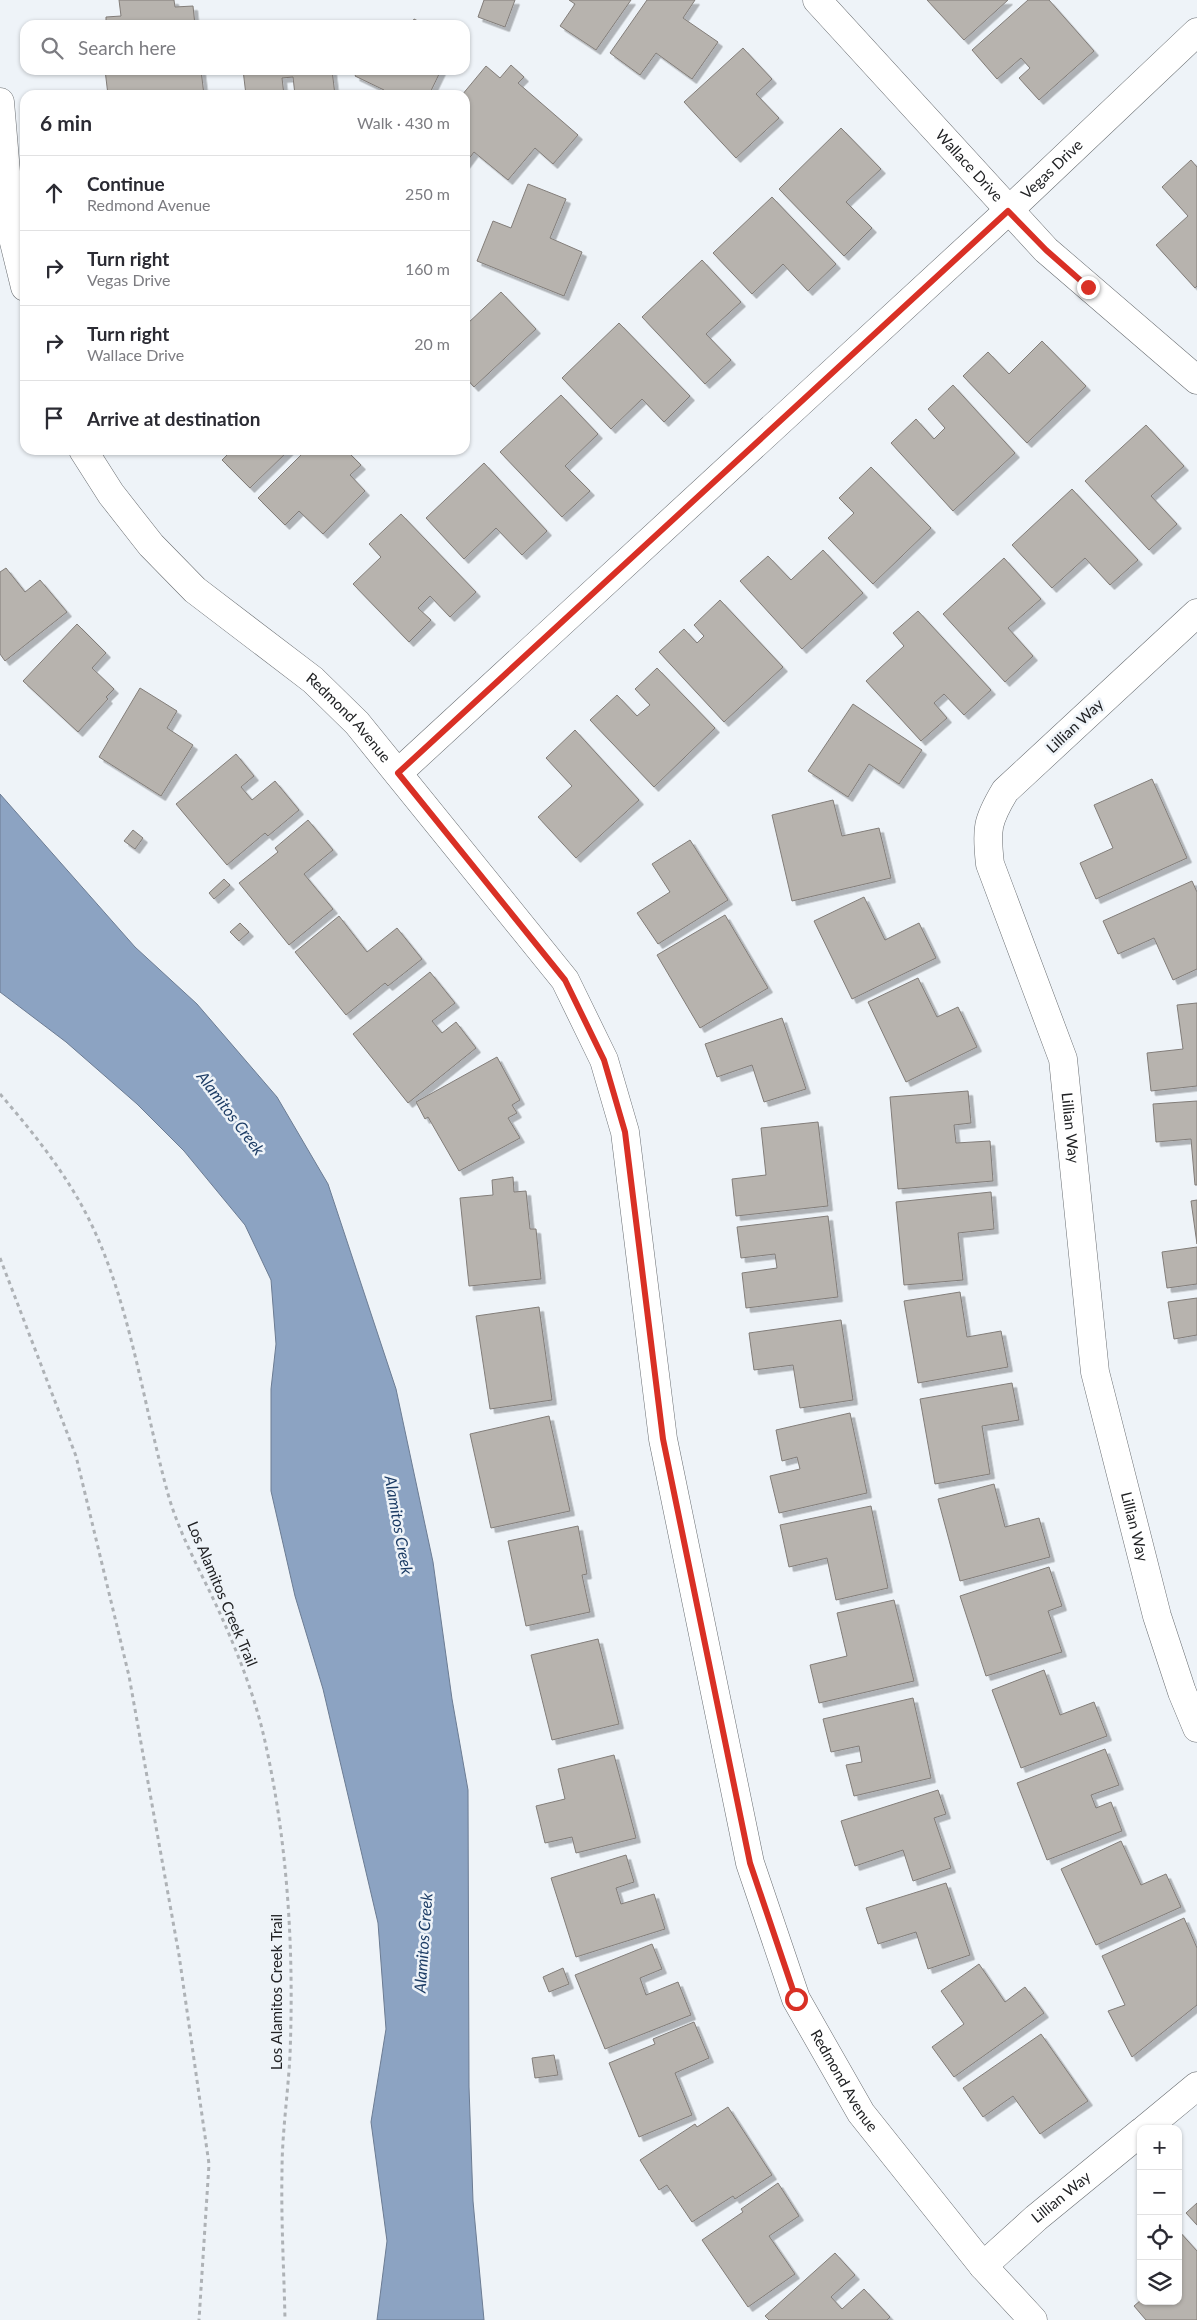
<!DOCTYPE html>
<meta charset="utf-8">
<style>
:root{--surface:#fff;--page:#f7f7f7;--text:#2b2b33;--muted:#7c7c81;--line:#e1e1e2}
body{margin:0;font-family:Lato,sans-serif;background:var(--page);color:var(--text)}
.controls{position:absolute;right:15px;bottom:15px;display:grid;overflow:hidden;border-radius:10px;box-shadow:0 1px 4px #0004}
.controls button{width:45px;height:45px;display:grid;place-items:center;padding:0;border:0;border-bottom:1px solid var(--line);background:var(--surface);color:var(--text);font:25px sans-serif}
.stop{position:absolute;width:15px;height:15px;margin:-11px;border:4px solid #d93025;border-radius:50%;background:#fff}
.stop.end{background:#d93025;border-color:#fff;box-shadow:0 1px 5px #0008}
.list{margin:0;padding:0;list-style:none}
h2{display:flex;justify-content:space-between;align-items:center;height:65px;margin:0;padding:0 20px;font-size:21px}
h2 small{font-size:16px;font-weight:400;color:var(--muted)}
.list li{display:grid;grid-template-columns:32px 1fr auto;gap:15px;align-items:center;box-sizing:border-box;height:75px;padding:0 20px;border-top:1px solid var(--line)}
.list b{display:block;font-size:19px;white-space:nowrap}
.list p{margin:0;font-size:16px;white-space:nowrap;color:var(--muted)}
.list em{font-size:16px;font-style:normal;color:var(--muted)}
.icon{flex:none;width:28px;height:28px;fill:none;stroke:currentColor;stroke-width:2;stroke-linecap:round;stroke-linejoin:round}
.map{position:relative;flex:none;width:1197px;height:2320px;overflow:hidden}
.search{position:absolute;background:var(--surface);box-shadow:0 1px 4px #0004;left:20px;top:20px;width:450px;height:55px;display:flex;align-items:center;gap:12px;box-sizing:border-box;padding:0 18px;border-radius:15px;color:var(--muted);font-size:19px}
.panel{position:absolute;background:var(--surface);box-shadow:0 1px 4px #0004;left:20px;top:90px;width:450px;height:365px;border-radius:15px}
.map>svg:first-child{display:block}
.water{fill:#8ca3c2;stroke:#6c7c93}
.building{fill:#b7b3ae;stroke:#827d79;filter:url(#shadow)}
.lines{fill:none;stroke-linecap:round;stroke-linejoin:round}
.minor-casing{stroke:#696d71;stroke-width:29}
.path{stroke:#aeb2b6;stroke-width:3;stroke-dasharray:4 4;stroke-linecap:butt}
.minor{stroke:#fff;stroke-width:28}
.route{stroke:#d93025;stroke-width:6}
.labels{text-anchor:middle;stroke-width:5;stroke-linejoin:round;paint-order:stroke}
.street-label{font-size:15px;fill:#212224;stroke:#eef3f8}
.water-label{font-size:16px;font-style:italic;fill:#1c3c65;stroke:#eef3f8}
</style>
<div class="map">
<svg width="1197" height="2320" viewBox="0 0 1197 2320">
<defs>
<filter id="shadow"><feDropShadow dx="4.5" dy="4.5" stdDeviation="0" flood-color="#0004"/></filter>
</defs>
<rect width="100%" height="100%" fill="#eef3f8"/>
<!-- water -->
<polygon class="water" points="0,794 135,947 197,1004 277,1097 328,1184 396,1389 433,1562 452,1699 468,1790 469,2087 473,2201 484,2320 377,2320 387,2241 371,2122 386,2029 378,1923 323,1689 295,1596 271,1491 271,1389 276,1344 271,1280 245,1225 184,1151 137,1104 66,1042 0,992"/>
<!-- building -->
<g class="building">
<polygon points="119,0 174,0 175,7 193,6 195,25 106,25 106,17 121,16"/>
<polygon points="484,0 515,0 505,27 478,17"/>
<polygon points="569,0 631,0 596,50 560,26 575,4"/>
<polygon points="647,0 695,0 683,18 718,42 692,79 656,53 640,75 610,53"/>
<polygon points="927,0 1008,0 964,40"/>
<polygon points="1028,0 1049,0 1094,51 1039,100 1019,78 1030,68 1021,58 997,79 972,50"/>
<polygon points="414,19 426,25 411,25"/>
<polygon points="743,48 772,79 756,94 779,118 736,158 684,102"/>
<polygon points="511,65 524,77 518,83 578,135 553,164 535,148 508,180 474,152 465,164 465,95 462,95 486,66 500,78"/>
<polygon points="105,70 201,70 204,95 108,95"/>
<polygon points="243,70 332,70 335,95 295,95 293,77 282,78 284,95 246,95"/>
<polygon points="358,70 441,70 429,95 381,95 384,90 355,76"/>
<polygon points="841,128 881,169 846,202 872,228 844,256 779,189"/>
<polygon points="1191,160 1197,167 1197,286 1195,288 1156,245 1188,216 1162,187"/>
<polygon points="528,184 566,199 550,238 582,252 564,296 477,261 493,221 511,228"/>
<polygon points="772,197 836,264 808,291 783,264 752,294 713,253"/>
<polygon points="702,260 741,302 706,334 731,360 705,384 642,317"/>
<polygon points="501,292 536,329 474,387 465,377 465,322 467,324"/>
<polygon points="619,323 690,396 664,422 642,399 611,429 562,378"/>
<polygon points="1042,341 1086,386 1027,443 963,376 988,352 1009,374"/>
<polygon points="953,385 1015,453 953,511 891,443 916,419 934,439 945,428 928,409"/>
<polygon points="561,395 598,434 565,466 590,491 562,517 500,452"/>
<polygon points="1146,425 1184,466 1151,496 1177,524 1149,550 1085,481"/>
<polygon points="232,450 289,450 250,488 222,460"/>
<polygon points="306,450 346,450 361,465 350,475 365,491 323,534 299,511 285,525 258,498"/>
<polygon points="484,463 547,531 522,555 496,528 464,559 426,518"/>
<polygon points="871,467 931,528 873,584 828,538 854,513 839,498"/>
<polygon points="1072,489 1138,560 1110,585 1085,558 1052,588 1012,545"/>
<polygon points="401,514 476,592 450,617 430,596 418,608 431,620 409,642 353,584 381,557 369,544"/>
<polygon points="823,550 863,593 802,649 740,581 768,556 791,580"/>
<polygon points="1004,558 1041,599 1008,628 1033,656 1005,682 943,614"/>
<polygon points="6,568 25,592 40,580 67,612 5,661 0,654 0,572"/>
<polygon points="720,600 783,667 724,722 659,652 684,629 697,643 704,636 694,625"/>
<polygon points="918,611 991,690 964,715 944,694 934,703 947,718 921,741 866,681 904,646 893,633"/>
<polygon points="77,624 106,653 92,668 114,689 106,697 108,699 78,732 23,681"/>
<polygon points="657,668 715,728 654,787 590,720 617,695 637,716 650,705 635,689"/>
<polygon points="140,688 177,711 167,728 193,745 161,796 99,757"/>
<polygon points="853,704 922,750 899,784 869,764 848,797 808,771"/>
<polygon points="575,730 639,800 576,858 538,817 572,786 546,758"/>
<polygon points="236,754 254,776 241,787 252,800 275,781 299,810 268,836 265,833 227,865 176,804"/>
<polygon points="1152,779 1187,858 1096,899 1080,863 1113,848 1094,805"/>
<polygon points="833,800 842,836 879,828 891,878 792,901 772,815"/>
<polygon points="308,820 333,850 304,874 333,909 289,945 239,883 278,852 275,848"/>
<polygon points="133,830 143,838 135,849 124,841"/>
<polygon points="690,840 728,900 658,944 637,913 670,892 652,864"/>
<polygon points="224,879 230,885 214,899 209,893"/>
<polygon points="1192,881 1197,892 1197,969 1173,980 1154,938 1118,954 1103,921"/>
<polygon points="864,897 885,940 919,923 936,958 852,999 814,921"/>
<polygon points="725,915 768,988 700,1028 657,955"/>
<polygon points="339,916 367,952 397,928 422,959 388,986 385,983 346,1015 295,952"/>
<polygon points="240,923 249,932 239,941 230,932"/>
<polygon points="430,972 455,1003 432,1021 442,1033 456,1022 476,1048 408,1103 353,1034"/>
<polygon points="918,978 937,1017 958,1007 977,1047 906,1082 868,1002"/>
<polygon points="1197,1003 1197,1086 1151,1091 1147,1053 1183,1049 1177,1005"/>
<polygon points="782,1018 806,1089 764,1102 752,1065 717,1077 705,1044"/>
<polygon points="497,1057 520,1100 512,1105 517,1113 508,1118 520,1138 459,1171 428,1117 425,1119 416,1102"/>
<polygon points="968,1091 971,1123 954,1125 956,1143 990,1141 993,1181 898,1189 890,1097"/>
<polygon points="1197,1101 1197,1185 1195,1185 1191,1139 1156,1142 1153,1104"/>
<polygon points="818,1122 828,1206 736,1216 732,1179 766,1175 761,1128"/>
<polygon points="513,1177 514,1192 526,1191 530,1229 536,1229 541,1279 469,1286 460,1198 493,1195 492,1180"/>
<polygon points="991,1192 994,1229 958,1233 963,1280 904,1285 896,1202"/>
<polygon points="1197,1200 1197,1244 1191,1201"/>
<polygon points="828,1216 838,1297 746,1308 742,1273 777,1268 775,1254 741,1258 737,1227"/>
<polygon points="1197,1247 1197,1284 1167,1288 1162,1252"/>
<polygon points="960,1292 967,1337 1001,1331 1008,1367 918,1383 904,1301"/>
<polygon points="1197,1298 1197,1335 1174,1339 1168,1302"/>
<polygon points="539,1307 552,1400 490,1409 476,1316"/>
<polygon points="841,1320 853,1400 800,1408 793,1365 754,1370 749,1333"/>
<polygon points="1012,1383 1019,1420 982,1426 990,1474 935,1484 920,1399"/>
<polygon points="850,1413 867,1493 779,1513 770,1476 800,1469 797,1457 782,1461 776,1430"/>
<polygon points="549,1416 570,1511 491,1528 470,1434"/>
<polygon points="994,1484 1005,1527 1039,1518 1050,1557 960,1581 938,1499"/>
<polygon points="871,1506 888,1588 836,1600 827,1558 789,1567 780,1525"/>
<polygon points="578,1526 587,1574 582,1575 590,1612 526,1626 508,1541"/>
<polygon points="1049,1567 1062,1606 1048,1611 1062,1652 986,1676 960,1596"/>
<polygon points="894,1600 914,1681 819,1703 810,1665 847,1656 837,1613"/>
<polygon points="598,1639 619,1724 552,1740 531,1655"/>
<polygon points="1044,1670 1060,1715 1094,1702 1107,1736 1021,1768 992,1690"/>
<polygon points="913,1698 931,1778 854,1796 846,1765 862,1762 859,1746 831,1752 823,1719"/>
<polygon points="1105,1749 1119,1785 1091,1795 1096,1808 1111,1802 1122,1831 1047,1860 1017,1783"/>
<polygon points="614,1755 636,1838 576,1853 572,1837 545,1843 536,1806 565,1799 558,1769"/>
<polygon points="938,1790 946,1814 934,1818 951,1868 913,1881 903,1850 855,1866 841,1821"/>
<polygon points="1121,1841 1141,1885 1166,1874 1181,1907 1096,1945 1061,1869"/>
<polygon points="626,1855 634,1882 616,1888 621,1904 654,1894 665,1929 576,1957 551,1878"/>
<polygon points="946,1883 970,1955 928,1969 916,1932 878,1944 866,1908"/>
<polygon points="1184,1918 1197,1948 1197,2005 1132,2057 1108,2011 1125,2005 1102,1956"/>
<polygon points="652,1944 662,1969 640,1978 646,1995 678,1982 691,2015 605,2049 575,1975"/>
<polygon points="979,1964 1005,2002 1025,1987 1044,2013 954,2077 932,2047 964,2024 941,1991"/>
<polygon points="563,1968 569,1984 549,1992 543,1977"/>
<polygon points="694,2022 709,2058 675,2073 692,2115 639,2137 609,2063 655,2044 653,2039"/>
<polygon points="1041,2034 1088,2101 1040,2134 1013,2096 983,2117 963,2088"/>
<polygon points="554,2055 558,2075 535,2078 532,2058"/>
<polygon points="728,2107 772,2175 735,2199 733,2196 692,2222 667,2185 659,2190 640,2160 695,2124 697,2127"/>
<polygon points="778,2183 799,2216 769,2236 795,2274 748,2307 702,2240 743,2212 741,2209"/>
<polygon points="1197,2203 1197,2225 1186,2213"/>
<polygon points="1178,2230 1197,2251 1197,2320 1146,2320 1134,2306 1141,2300 1178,2301"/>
<polygon points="835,2253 855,2275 831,2297 842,2309 864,2289 890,2317 887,2320 769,2320 765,2316"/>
</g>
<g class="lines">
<defs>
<g id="minor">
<path id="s1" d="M817,0L1046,250L1197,380"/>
<polyline points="0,102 11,230 25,287"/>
<path id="s2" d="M83,450L111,494L151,545L195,590L313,680L357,723L565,980L604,1060L625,1132L663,1439L750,1863L796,1999L861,2113L983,2266L1033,2320"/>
<path id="s3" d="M1197,613L1005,791C987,821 986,829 990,864L1063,1059L1095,1372L1157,1616L1182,1692L1197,1728"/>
<path id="s4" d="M398,773L1008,211L1197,32"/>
<polyline points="1145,2129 1197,2086"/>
<path id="s5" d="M983,2266L1036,2218L1141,2132"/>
</g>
</defs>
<!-- minor casing -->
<use href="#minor" class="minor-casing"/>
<!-- path -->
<g class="path">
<path d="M0,1094C37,1137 72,1181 95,1232C132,1314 144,1407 168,1494C180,1537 204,1577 222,1618C240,1658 257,1703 266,1746C288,1847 294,1952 290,2055C288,2094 282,2133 282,2171C281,2221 284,2271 285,2320"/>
<polyline points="0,1258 76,1456 129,1676 179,1955 209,2164 199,2320"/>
</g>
<!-- minor -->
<use href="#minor" class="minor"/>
</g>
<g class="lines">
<!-- route -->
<polyline class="route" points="796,1999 750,1863 663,1439 625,1132 604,1060 565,980 398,773 1008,211 1046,250 1088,287"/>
</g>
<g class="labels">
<!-- street labels -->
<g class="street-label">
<text dy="5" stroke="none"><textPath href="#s1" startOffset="225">Wallace Drive</textPath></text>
<text dy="5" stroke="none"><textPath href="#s4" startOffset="890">Vegas Drive</textPath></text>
<text dy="5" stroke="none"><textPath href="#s2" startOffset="380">Redmond Avenue</textPath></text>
<text transform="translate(1075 726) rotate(-43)" y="5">Lillian Way</text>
<text dy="5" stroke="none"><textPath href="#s3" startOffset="616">Lillian Way</textPath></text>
<text dy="5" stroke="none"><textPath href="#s3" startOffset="1021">Lillian Way</textPath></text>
<text transform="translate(222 1594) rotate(67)" y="5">Los Alamitos Creek Trail</text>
<text transform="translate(277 1992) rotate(-90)" y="5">Los Alamitos Creek Trail</text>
<text dy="5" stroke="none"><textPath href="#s2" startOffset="1865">Redmond Avenue</textPath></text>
<text dy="5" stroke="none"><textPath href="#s5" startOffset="104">Lillian Way</textPath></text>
</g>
<!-- water labels -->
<g class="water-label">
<text transform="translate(231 1113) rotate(53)" y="6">Alamitos Creek</text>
<text transform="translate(399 1525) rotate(80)" y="6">Alamitos Creek</text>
<text transform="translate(423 1943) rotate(-86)" y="6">Alamitos Creek</text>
</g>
</g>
</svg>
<div class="controls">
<button>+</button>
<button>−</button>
<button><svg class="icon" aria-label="locate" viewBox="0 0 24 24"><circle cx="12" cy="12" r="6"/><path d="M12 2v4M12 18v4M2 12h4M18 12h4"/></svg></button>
<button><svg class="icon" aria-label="layers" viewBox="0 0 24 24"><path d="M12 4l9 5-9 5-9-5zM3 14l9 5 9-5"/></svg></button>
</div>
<div class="stop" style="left:796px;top:1999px"></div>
<div class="stop end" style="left:1088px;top:287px"></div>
<div class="search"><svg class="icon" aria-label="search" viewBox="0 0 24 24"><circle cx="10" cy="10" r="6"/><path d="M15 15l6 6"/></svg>Search here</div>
<section class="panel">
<h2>6 min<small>Walk · 430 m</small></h2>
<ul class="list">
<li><svg class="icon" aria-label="ahead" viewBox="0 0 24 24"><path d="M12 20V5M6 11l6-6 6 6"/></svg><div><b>Continue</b><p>Redmond Avenue</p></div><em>250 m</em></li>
<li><svg class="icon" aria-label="right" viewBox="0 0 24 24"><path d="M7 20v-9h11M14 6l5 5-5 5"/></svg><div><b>Turn right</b><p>Vegas Drive</p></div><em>160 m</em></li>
<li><svg class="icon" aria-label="right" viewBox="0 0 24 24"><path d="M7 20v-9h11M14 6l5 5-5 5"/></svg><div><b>Turn right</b><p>Wallace Drive</p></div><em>20 m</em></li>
<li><svg class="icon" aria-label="arrive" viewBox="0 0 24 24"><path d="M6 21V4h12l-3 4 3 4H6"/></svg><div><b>Arrive at destination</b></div></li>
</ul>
</section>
</div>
